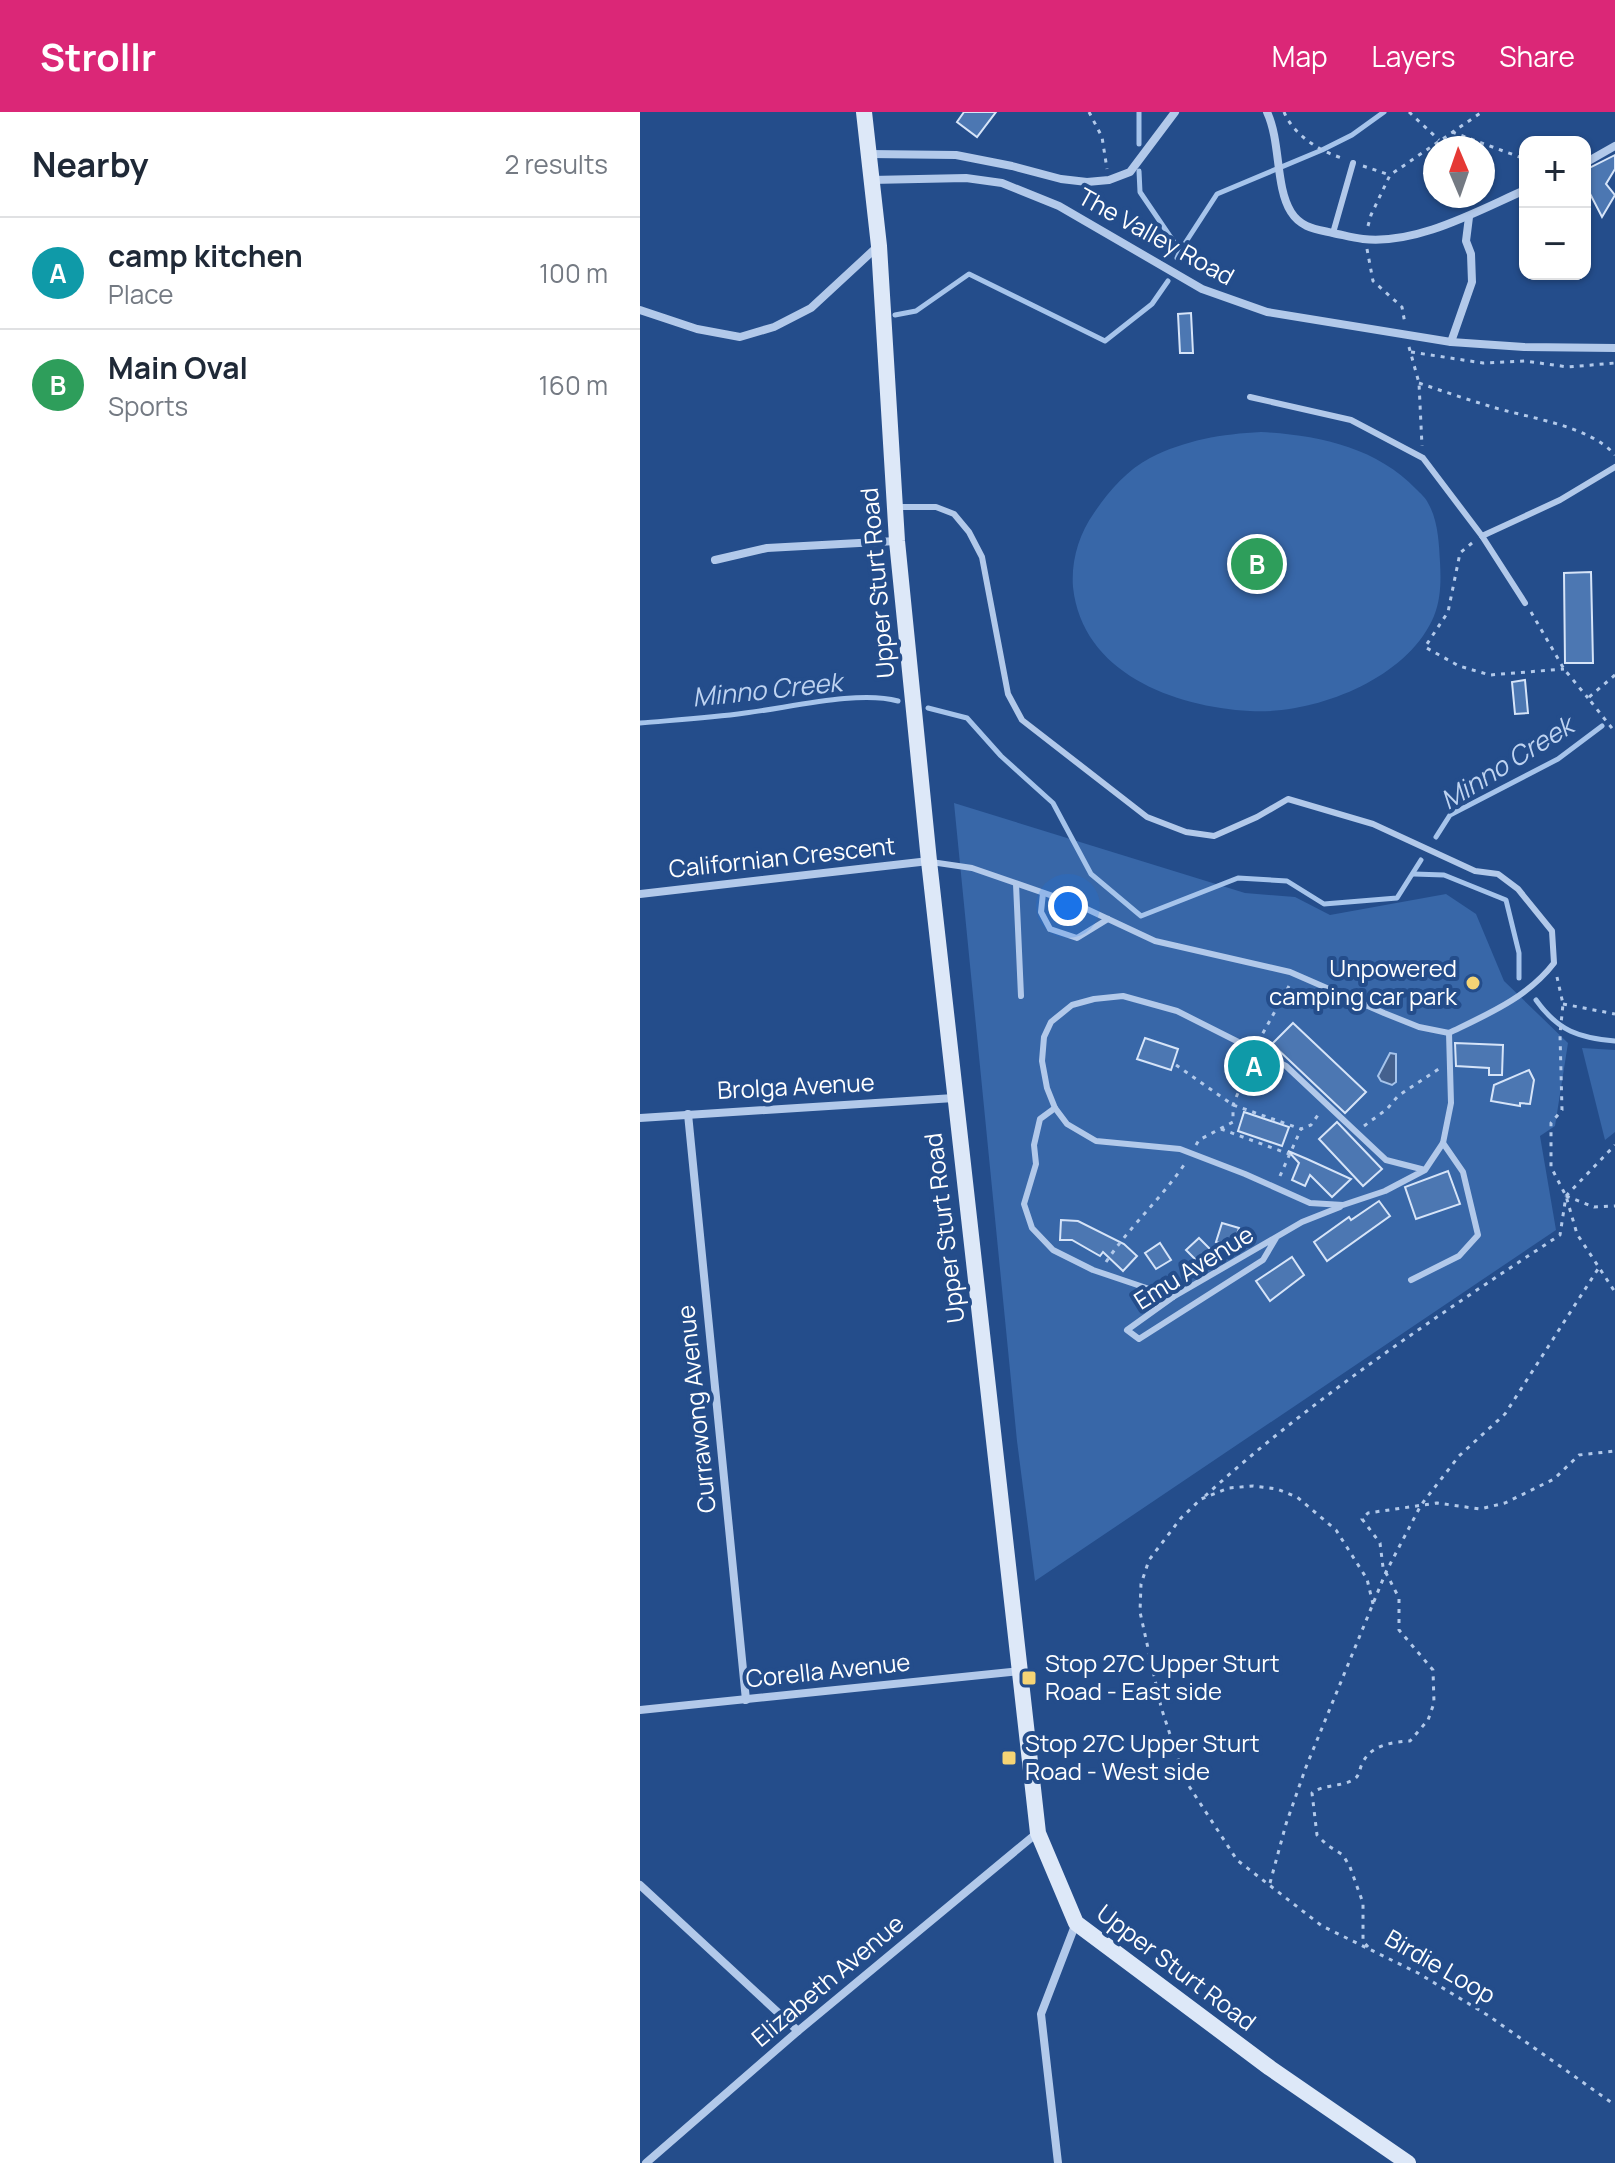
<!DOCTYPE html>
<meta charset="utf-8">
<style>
:root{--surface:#fff;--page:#f2f2f3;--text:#1f2937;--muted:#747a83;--line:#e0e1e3;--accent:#db2777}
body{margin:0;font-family:Manrope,sans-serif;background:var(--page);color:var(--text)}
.controls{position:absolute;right:24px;top:24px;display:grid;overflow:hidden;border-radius:16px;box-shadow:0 2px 6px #0004}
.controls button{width:72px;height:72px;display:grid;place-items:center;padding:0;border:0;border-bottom:2px solid var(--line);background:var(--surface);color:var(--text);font:40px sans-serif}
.compass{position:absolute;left:783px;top:24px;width:72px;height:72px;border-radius:50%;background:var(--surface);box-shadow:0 2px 6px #0004;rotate:358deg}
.you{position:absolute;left:428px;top:794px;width:28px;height:28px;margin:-20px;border:6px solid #fff;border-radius:50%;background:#1a73e8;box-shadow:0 0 0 12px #1a73e833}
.badge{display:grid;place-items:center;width:52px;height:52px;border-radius:50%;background:var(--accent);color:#fff;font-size:26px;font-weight:700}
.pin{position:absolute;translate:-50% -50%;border:4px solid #fff;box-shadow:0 2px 8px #0006}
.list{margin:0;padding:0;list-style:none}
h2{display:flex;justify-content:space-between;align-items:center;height:104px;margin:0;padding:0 32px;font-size:34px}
h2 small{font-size:26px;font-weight:400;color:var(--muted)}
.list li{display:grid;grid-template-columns:52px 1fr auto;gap:24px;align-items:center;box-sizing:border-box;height:112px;padding:0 32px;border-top:2px solid var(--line)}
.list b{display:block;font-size:30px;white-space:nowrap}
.list p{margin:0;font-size:26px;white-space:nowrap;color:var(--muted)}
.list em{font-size:26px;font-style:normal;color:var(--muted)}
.map{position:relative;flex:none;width:975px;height:2051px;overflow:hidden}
header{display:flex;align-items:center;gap:48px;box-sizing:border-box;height:112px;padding:0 40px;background:var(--accent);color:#fff}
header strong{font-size:38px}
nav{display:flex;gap:44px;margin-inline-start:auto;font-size:28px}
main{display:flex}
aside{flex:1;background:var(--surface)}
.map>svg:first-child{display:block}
.green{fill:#3867a8}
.water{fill:#44618e;stroke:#a6c4eb;stroke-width:2}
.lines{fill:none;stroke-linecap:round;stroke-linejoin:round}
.stream{stroke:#a6c4eb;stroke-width:5}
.building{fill:#4c77b2;stroke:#d6e4f8;stroke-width:2}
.path{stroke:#b2c9ea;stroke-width:3;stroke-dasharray:4 6;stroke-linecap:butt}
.service{stroke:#b2c9ea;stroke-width:6}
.minor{stroke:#b2c9ea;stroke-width:8}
.secondary{stroke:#dde8f8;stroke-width:16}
.poi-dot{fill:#f5d475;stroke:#244d8b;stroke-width:3}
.labels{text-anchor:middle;stroke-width:8;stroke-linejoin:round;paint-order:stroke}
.street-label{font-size:24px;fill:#fff;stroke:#244d8b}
.poi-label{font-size:24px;fill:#fff;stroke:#244d8b;text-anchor:start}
.water-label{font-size:26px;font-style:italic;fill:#bed3f1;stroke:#244d8b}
</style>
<header>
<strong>Strollr</strong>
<nav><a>Map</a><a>Layers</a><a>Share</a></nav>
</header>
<main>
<aside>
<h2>Nearby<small>2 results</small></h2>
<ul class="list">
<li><span class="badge" style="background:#0f9aa8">A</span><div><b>camp kitchen</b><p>Place</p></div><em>100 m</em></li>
<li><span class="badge" style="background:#2e9e5b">B</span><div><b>Main Oval</b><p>Sports</p></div><em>160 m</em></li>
</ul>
</aside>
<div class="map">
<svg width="975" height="2051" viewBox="0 0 975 2051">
<rect width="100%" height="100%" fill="#244d8b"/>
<!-- green -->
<g class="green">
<path d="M621,320C677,323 736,335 776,377C780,381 786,386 788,391C798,408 799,431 800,450C801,468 801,487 794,504C768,567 674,603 610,599C534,595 442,561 433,475C431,449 439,422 454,401C468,380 487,358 510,346C545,328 582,322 621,320Z"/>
<polygon points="314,691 605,781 655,785 690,803 806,782 836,802 864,869 928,931 915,1014 900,1024 916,1118 395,1469 377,1329"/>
<polygon points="942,936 975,938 975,1020 965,1028"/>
</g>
<!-- water -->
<polygon class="water" points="750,941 756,942 756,970 752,973 741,969 738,964"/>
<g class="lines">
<!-- stream -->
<g class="stream">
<polyline points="499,0 499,32"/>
<polyline points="499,59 500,80 540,139 537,146"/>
<polyline points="540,139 577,82 682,38 712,23 744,0"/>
<polyline points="255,203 276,199 329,162 465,229 512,192 528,169"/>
<polyline points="288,596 327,606 361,644 413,691 451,762 501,804 598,766 647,769 684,792 757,786 781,748"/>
<path d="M0,611C35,608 70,606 105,601C148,596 218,578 258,589"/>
<polyline points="796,725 810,703 918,647 962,614"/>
<polyline points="774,762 804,763 866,788 879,841 879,866"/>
<path d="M896,888C918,919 939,926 975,929"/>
</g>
</g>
<!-- building -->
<g class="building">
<polygon points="324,0 356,0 337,25 317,10"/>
<polygon points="975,43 975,57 966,72 975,83 962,105 945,72 945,58"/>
<polygon points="551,201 553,241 540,241 538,202"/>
<polygon points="951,460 953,551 925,551 924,461"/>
<polygon points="885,568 888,601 875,602 872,570"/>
<polygon points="653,911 726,980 705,1001 632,932"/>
<polygon points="505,926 538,937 531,958 497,947"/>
<polygon points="815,931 863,933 862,963 849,963 849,956 816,954"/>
<polygon points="611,943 627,953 616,966 602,955"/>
<polygon points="889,958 894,968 890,992 880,991 880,994 851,989 854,973"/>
<polygon points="604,1000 649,1015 642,1034 598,1019"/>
<polygon points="697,1010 742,1057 723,1074 679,1027"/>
<polygon points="648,1039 667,1047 711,1067 692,1085 670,1063 665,1074 652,1068 659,1051"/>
<polygon points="808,1059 820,1092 776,1107 765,1075"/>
<polygon points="739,1089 750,1104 687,1149 674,1130 709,1105 711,1108"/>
<polygon points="421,1108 438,1109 484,1132 497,1144 483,1159 463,1140 460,1144 432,1128 420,1128"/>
<polygon points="582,1111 599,1116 593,1135 576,1130"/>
<polygon points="559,1126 573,1140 560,1152 546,1138"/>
<polygon points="520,1131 531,1148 516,1157 505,1141"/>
<polygon points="652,1145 664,1163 630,1189 616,1169"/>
</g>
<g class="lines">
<!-- path -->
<g class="path">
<polyline points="449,0 462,25 467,57"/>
<path d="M644,0C654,24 681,40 705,47"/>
<polyline points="769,0 799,28"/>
<polyline points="812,20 885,47"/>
<polyline points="723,54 750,63"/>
<polyline points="728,114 731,103 750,63 842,0"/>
<polyline points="727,137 733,169 762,195 765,212"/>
<polyline points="769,235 779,271 782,334"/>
<polyline points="771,240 843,251 885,249 928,255 975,251"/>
<path d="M779,271C802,279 826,287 849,294C887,306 949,313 975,343"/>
<polyline points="832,431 820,441 808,500 785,535 819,554 850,563 924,557"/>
<polyline points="891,500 924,557 948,586"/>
<polyline points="975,563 948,586 975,620"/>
<polyline points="917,865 923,892 920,922 922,998 911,1011 911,1055 926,1084 937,1122 975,1180"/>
<polyline points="923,892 975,902"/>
<polyline points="618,930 649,874"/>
<polyline points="536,953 593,993 661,1017 671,1013 680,1000"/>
<polyline points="724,1014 747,997 758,984 800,956"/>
<polyline points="581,1017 649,1042"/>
<polyline points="556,1033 559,1028 593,1010 593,993 607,959"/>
<polyline points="640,1064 661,1017"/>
<polyline points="926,1084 975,1033"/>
<polyline points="926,1084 954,1095 975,1094"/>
<path d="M466,1150C490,1114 522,1086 546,1050"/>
<path d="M565,1384C674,1285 797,1204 920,1123L926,1084"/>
<polyline points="733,1492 727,1467 696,1418 657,1385 637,1377 613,1374 589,1376 561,1387 541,1406 509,1448 501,1472 500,1500 521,1595 545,1668 597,1748 682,1814 778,1861 849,1904 975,1993"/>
<polyline points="630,1771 646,1712 666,1655 746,1460 781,1393 819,1344 865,1302 958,1157"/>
<path d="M728,1835L723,1829V1791L710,1755L703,1743L687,1733L677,1723L672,1681C684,1672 700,1675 713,1668C720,1664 719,1658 722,1652C730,1633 752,1630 770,1629L788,1608L794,1591L793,1558L759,1518V1486L743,1455L740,1431L722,1407L728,1401L797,1391L840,1397L865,1391L914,1367L939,1343L975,1339"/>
</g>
<!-- service -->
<g class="service">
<polyline points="693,121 713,51"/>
<polyline points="610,285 711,308 783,346 842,424 885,491"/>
<path d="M258,395H296L314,402L329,420L342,445L368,582L382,608L507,705L546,720L574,724L617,705L648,687L733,712L835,759L858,762L878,777L912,819L914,851C888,885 848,902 809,921"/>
<polyline points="842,424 920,388 975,355"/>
<polyline points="291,750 332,756 436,792 515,829 650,860 744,901 779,915 809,921"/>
<polyline points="376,772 381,884"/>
<polyline points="403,781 401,800 410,817 437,826 468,807"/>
<polyline points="415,996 400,1007 394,1033 396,1052 384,1092 392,1116 413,1138 453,1158 533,1185"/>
<polyline points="785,1058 746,1048 646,954 537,899 483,884 454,887 432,893 411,910 404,925 402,949 407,976 415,996 427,1012 456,1029 540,1037 605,1062 670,1091 703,1093 745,1079 785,1058 803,1031 811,991 809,921"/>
<polyline points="636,1126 623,1148 499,1227 487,1218 533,1185 662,1110 700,1095"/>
<polyline points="771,1168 819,1144 838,1123 823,1060 803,1031"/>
</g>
<!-- minor -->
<g class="minor">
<path d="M627,0C641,30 635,74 651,100C661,116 676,117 693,121C703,123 713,126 723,127C777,133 837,99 885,78"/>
<polyline points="229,42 316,43 372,54 421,67 447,70 469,68 490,60 535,0"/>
<polyline points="945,51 975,34"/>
<polyline points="231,68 326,66 362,71 419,94 562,177 627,200 811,230 884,235 975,236"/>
<polyline points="0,198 57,217 100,225 134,215 171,196 237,135"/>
<polyline points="811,230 832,170 831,142 826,129 829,105"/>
<polyline points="75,448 127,436 256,429"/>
<polyline points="0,782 289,749"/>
<polyline points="48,1002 106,1588"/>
<polyline points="0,1006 314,986"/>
<polyline points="0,1598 380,1559"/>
<polyline points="0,1773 158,1919"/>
<polyline points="6,2051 158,1919 397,1721"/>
<polyline points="418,2051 401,1902 436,1811"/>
</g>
<!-- secondary -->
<polyline class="secondary" points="224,0 239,134 257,429 289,749 398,1721 436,1811 630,1956 768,2051"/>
</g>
<!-- markers -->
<g class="poi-dot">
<circle cx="833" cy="871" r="8"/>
<rect x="381" y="1558" width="16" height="16" rx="4"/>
<rect x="361" y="1638" width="16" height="16" rx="4"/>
</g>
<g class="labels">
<!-- street labels -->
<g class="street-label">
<text transform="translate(516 125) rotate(29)" y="8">The Valley Road</text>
<text transform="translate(238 471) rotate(-95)" y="8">Upper Sturt Road</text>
<text transform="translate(142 746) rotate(-6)" y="8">Californian Crescent</text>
<text transform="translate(156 975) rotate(-3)" y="8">Brolga Avenue</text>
<text transform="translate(305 1116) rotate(-97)" y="8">Upper Sturt Road</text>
<text transform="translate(554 1156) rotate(-32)" y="8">Emu Avenue</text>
<text transform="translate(57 1297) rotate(-96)" y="8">Currawong Avenue</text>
<text transform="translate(188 1559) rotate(-6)" y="8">Corella Avenue</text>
<text transform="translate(800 1855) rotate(30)" y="8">Birdie Loop</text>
<text transform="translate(536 1856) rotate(37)" y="8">Upper Sturt Road</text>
<text transform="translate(188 1869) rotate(-40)" y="8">Elizabeth Avenue</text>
</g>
<!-- poi labels -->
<g class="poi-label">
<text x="817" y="865" text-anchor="end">Unpowered<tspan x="817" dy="28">camping car park</tspan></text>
<text x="405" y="1560">Stop 27C Upper Sturt<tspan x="405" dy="28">Road - East side</tspan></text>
<text x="385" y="1640">Stop 27C Upper Sturt<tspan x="385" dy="28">Road - West side</tspan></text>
</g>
<!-- water labels -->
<g class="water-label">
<text transform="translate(127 578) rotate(-6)" y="9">Minno Creek</text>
<text transform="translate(867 651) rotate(-32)" y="9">Minno Creek</text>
</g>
</g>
</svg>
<div class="controls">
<button>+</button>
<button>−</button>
</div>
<svg class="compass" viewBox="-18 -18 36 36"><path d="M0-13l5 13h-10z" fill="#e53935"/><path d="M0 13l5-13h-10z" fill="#747a83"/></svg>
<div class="you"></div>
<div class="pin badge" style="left:614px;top:954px;background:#0f9aa8">A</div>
<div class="pin badge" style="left:617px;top:452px;background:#2e9e5b">B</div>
</div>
</main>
